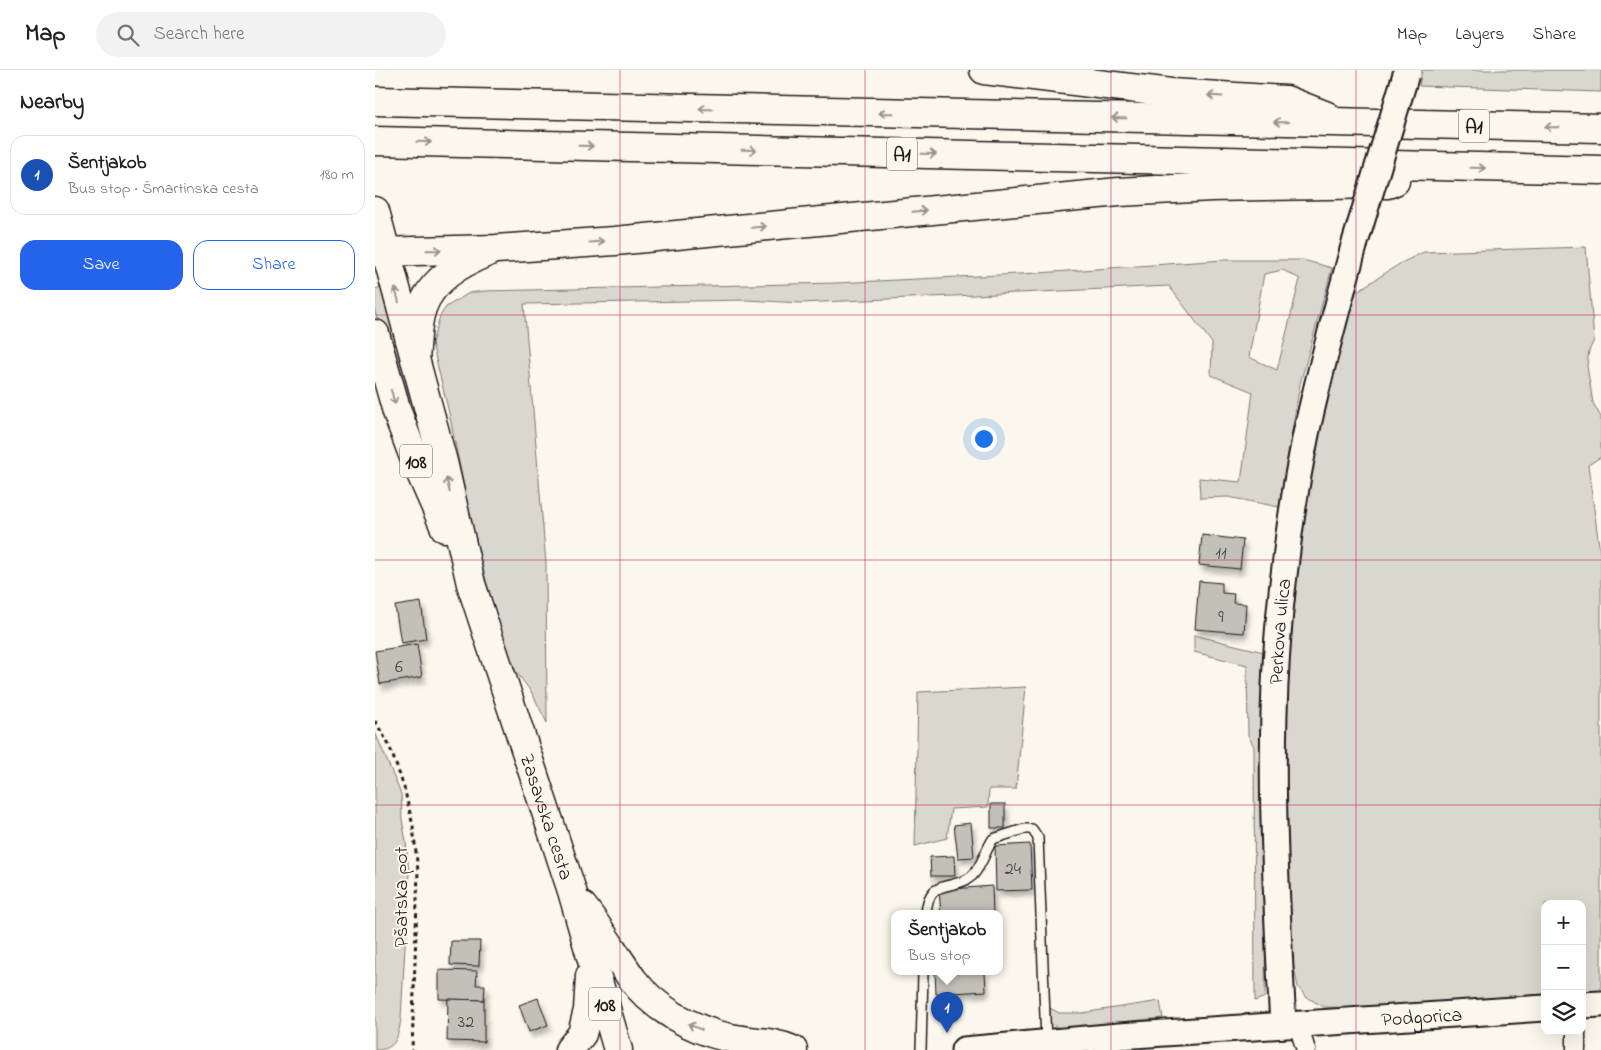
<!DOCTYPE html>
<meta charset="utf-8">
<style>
:root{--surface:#fff;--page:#f2f2f2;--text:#202124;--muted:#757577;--line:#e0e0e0;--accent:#2563eb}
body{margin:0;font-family:"Indie Flower",sans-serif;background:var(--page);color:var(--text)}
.controls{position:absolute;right:15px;bottom:15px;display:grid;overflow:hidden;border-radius:10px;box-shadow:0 5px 20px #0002}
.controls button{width:45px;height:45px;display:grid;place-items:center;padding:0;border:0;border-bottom:1px solid var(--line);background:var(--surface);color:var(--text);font:25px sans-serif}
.you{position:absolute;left:608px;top:368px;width:18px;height:18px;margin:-12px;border:4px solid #fff;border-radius:50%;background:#1a73e8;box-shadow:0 0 0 8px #1a73e833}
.badge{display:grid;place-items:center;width:32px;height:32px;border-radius:50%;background:var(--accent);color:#fff;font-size:16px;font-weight:700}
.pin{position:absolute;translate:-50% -41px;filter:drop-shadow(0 1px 2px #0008)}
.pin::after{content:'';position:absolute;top:26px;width:18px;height:15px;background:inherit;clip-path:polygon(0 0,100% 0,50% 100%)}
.popup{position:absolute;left:516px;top:840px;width:112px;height:65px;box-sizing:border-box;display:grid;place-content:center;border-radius:10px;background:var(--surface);filter:drop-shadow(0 1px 4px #0005);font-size:16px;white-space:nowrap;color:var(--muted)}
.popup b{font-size:19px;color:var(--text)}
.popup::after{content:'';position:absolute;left:50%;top:100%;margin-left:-10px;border:10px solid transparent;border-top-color:var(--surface)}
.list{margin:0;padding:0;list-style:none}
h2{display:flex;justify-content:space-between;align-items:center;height:65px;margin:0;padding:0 20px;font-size:21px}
h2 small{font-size:16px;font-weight:400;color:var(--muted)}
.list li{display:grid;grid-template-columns:32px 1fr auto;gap:15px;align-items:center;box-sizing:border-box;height:80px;margin:0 10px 10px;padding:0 10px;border:1px solid var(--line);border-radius:15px}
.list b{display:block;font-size:19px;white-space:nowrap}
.list p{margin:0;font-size:16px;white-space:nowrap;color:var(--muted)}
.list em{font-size:16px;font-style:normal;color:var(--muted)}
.actions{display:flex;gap:10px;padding:15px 20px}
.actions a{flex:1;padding:11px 0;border:1px solid var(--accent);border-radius:15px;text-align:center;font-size:18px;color:var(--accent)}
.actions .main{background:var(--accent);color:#fff}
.icon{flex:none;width:28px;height:28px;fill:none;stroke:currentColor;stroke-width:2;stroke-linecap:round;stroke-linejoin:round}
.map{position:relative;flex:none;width:1226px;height:980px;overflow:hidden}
header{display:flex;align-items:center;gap:30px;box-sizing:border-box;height:70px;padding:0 25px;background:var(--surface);border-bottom:1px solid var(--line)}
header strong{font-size:24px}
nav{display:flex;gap:28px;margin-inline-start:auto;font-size:18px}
.search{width:350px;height:45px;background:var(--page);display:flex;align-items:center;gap:12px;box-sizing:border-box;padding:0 18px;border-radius:28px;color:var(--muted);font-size:19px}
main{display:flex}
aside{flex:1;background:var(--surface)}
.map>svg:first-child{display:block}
.green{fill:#dad7ce;stroke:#7b7a75;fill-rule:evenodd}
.building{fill:#c3c0b8;stroke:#1c1c1c;filter:url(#shadow)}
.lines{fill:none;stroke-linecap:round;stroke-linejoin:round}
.lane-casing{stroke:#1c1c1c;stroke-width:12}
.street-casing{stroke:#1c1c1c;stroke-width:21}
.secondary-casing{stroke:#1c1c1c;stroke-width:29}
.primary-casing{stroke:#1c1c1c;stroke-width:31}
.highway-casing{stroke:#1c1c1c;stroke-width:31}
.path{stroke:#1c1c1c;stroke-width:3;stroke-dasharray:4 4;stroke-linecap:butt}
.lane{stroke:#fbf7ec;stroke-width:9}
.street{stroke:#fbf7ec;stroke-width:18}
.secondary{stroke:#fbf7ec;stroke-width:25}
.primary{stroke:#fbf7ec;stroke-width:28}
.highway{stroke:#fbf7ec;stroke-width:28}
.secondary-bridge-casing{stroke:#1c1c1c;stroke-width:29;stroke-linecap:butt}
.secondary-bridge{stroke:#fbf7ec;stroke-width:25}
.oneway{stroke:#97948e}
.grid{fill:none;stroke:#c2185b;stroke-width:1;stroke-opacity:0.55}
.labels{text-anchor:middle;stroke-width:4;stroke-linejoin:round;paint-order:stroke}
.number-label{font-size:18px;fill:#464543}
.shield{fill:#fbf7ec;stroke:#5f5e5a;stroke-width:1}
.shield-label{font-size:19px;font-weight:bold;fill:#1c1c1c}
.street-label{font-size:20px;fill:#1c1c1c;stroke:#fbf7ec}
</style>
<header>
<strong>Map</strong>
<div class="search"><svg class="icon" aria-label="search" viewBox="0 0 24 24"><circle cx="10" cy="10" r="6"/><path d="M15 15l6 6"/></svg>Search here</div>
<nav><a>Map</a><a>Layers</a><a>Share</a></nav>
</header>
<main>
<aside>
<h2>Nearby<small></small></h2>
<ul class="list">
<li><span class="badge" style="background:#1a4fb4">1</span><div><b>Šentjakob</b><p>Bus stop · Šmartinska cesta</p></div><em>180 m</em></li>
</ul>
<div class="actions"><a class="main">Save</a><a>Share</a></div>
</aside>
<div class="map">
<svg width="1226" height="980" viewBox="0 0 1226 980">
<defs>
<filter id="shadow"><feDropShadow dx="3" dy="5.5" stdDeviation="2.5" flood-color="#0004"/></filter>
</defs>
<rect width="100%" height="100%" fill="#fbf7ec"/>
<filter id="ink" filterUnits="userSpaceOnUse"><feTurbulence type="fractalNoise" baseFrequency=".02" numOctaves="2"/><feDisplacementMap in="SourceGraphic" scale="10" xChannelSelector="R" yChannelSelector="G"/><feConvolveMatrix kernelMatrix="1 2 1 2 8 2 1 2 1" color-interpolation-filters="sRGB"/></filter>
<g filter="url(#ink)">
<!-- green -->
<g class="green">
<polygon points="1047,0 1226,0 1226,22 1044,16"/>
<polygon points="1211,177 1219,270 1214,281 1212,296 1218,333 1226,347 1226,387 1213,395 1226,490 1226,921 1207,922 1207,834 1170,834 1170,924 993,938 949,937 931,927 923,917 918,893 908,696 909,630 927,444 955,302 981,222 1026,193 1049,182"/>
<path d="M848,190H928L957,198L925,314L904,437L853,427L825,428L824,408L866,412L878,322L836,305L837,273L794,216L426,233L372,230L149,234L171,493L172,653L157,623L136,595L102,480L74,343L57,273L65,246L71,237L94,223L109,221L461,213L664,203ZM908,200L925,209L902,300L874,287L889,204Z"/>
<polygon points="7,217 50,366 44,362 22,314 0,242 0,219"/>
<polygon points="819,565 889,582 891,807 890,927 880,931 879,677 873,665 872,595 819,582"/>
<polygon points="651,617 641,719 614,719 613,737 576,739 572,768 540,776 543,622"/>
<path d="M0,662L26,724L27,749L31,772L34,804L26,949C23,966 22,980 0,980Z"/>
<polygon points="785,931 788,948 684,958 675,953 675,938 684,943 707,943"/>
</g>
<!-- building -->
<g class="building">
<polygon points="827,465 868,470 865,499 824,495"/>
<polygon points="824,511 847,513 847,523 859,524 858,533 871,534 869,563 820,559"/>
<polygon points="46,532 51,569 26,573 20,536"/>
<polygon points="42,574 47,607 5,614 0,581"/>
<rect x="616" y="734" width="14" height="24"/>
<polygon points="596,753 599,787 583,788 579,755"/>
<polygon points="655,774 657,820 621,821 620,776"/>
<polygon points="579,786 580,806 556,806 555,787"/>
<polygon points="617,816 618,844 566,844 564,820"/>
<polygon points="76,871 105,871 104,896 75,895"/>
<polygon points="64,900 102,901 101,915 110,915 109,930 64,929"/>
<polygon points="560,902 610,902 611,921 561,924"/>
<polygon points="163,928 173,955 154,962 144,935"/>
<polygon points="73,929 109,930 109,972 72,971"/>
</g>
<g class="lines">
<defs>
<g id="lane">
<path d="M551,844C553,806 578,822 597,806C607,796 610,781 618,769L649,759H657L663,768L671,972"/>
<polyline points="546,980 548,902"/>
</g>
<g id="street">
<polyline points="923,955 931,980"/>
<polyline points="1201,980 1201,961"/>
</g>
<g id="secondary">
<polyline points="1207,935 1226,934"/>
<path id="s1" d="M908,955C900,803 890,648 910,497C915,452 922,407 931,364C945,300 962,238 979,176"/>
<path id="s2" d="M589,980L744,966L1170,938"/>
</g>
<g id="primary">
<path id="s3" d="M0,141L68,392L96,514L197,821L243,980"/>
<polyline points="0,264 22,342 40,390 70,458"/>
<path d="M208,837C226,860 241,886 258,910C279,938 316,959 351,967C374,973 395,970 418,980"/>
<polyline points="194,980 207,964 213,940 215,906"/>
</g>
<g id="highway">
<polyline points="609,0 796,23 911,30 952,46"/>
<polyline points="0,31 1226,58"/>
<polyline points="0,71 1226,100"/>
<polyline points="0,182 121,179 240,171 744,122 836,117 1013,114 1020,111"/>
<path d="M40,289C42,273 41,254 47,238C57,209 86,193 113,182"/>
</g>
</defs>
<!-- lane casing -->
<use href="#lane" class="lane-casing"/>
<!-- street casing -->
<use href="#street" class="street-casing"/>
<!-- secondary casing -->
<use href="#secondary" class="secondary-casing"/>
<!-- primary casing -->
<use href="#primary" class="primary-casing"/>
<!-- highway casing -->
<use href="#highway" class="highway-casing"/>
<!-- path -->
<polyline class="path" points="0,651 14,675 29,717 38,756 43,801 37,980"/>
<!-- lane -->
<use href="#lane" class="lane"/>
<!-- street -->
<use href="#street" class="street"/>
<!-- secondary -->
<use href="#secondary" class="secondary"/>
<!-- primary -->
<use href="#primary" class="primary"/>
<!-- highway -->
<use href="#highway" class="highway"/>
<defs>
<polyline id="secondary-bridge" points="979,176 1031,4"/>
</defs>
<!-- secondary-bridge casing -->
<use href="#secondary-bridge" class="secondary-bridge-casing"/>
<!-- secondary-bridge -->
<use href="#secondary-bridge" class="secondary-bridge"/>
</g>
<!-- one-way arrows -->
<defs><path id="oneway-shaft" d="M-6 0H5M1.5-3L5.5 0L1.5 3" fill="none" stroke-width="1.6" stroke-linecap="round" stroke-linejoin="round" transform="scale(1.25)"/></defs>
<g class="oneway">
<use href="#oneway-shaft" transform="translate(840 26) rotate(-176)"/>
<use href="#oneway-shaft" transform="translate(331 39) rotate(-179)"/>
<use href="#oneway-shaft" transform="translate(511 43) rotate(-179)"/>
<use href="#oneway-shaft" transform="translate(744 48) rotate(-179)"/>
<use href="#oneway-shaft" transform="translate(906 52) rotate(-179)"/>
<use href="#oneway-shaft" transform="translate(1177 57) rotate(-179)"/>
<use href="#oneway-shaft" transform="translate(49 72) rotate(1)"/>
<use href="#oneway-shaft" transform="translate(211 76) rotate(1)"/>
<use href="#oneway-shaft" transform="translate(374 80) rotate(1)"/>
<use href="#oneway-shaft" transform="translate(554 84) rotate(1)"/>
<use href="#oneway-shaft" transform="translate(1103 98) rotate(1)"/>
<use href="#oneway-shaft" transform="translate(545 141) rotate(-6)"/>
<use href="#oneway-shaft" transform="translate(384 157) rotate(-6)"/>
<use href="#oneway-shaft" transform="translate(222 172) rotate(-4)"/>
<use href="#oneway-shaft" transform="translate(59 180) rotate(-1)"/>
<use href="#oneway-shaft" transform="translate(22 225) rotate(-105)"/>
<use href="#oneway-shaft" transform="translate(18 327) rotate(74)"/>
<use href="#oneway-shaft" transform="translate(73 415) rotate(-103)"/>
<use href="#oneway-shaft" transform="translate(320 957) rotate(-157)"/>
</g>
</g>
<!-- grid -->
<path class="grid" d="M245,0V980M490,0V980M736,0V980M981,0V980M0,245H1226M0,490H1226M0,735H1226"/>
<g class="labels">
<!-- number labels -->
<g class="number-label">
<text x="846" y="488">11</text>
<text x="846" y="552">9</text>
<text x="24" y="602">6</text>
<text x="638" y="804">24</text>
<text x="91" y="957">32</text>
</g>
<!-- shield labels -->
<g class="shield">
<rect x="1084" y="39.5" width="30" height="33" rx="4"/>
<rect x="512" y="67.5" width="30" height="33" rx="4"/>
<rect x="25" y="374.5" width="32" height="33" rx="4"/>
<rect x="214" y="917.5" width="32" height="33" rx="4"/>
</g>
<g class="shield-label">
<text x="1099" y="63">A1</text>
<text x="527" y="91">A1</text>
<text x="41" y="398">108</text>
<text x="230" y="941">108</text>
</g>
<!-- street labels -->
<g class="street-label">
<text dy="7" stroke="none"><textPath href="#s1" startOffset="394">Perkova ulica</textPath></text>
<text dy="7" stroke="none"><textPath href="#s3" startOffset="630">Zasavska cesta</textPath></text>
<text transform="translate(25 827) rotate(-90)" y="7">Pšatska pot</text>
<text dy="7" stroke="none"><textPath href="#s2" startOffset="459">Podgorica</textPath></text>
</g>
</g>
</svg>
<div class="controls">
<button>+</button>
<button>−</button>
<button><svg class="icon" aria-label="layers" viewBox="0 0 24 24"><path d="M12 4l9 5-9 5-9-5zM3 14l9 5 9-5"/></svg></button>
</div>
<div class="you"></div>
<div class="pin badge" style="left:572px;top:963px;background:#1a4fb4">1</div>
<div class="popup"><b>Šentjakob</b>Bus stop</div>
</div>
</main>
